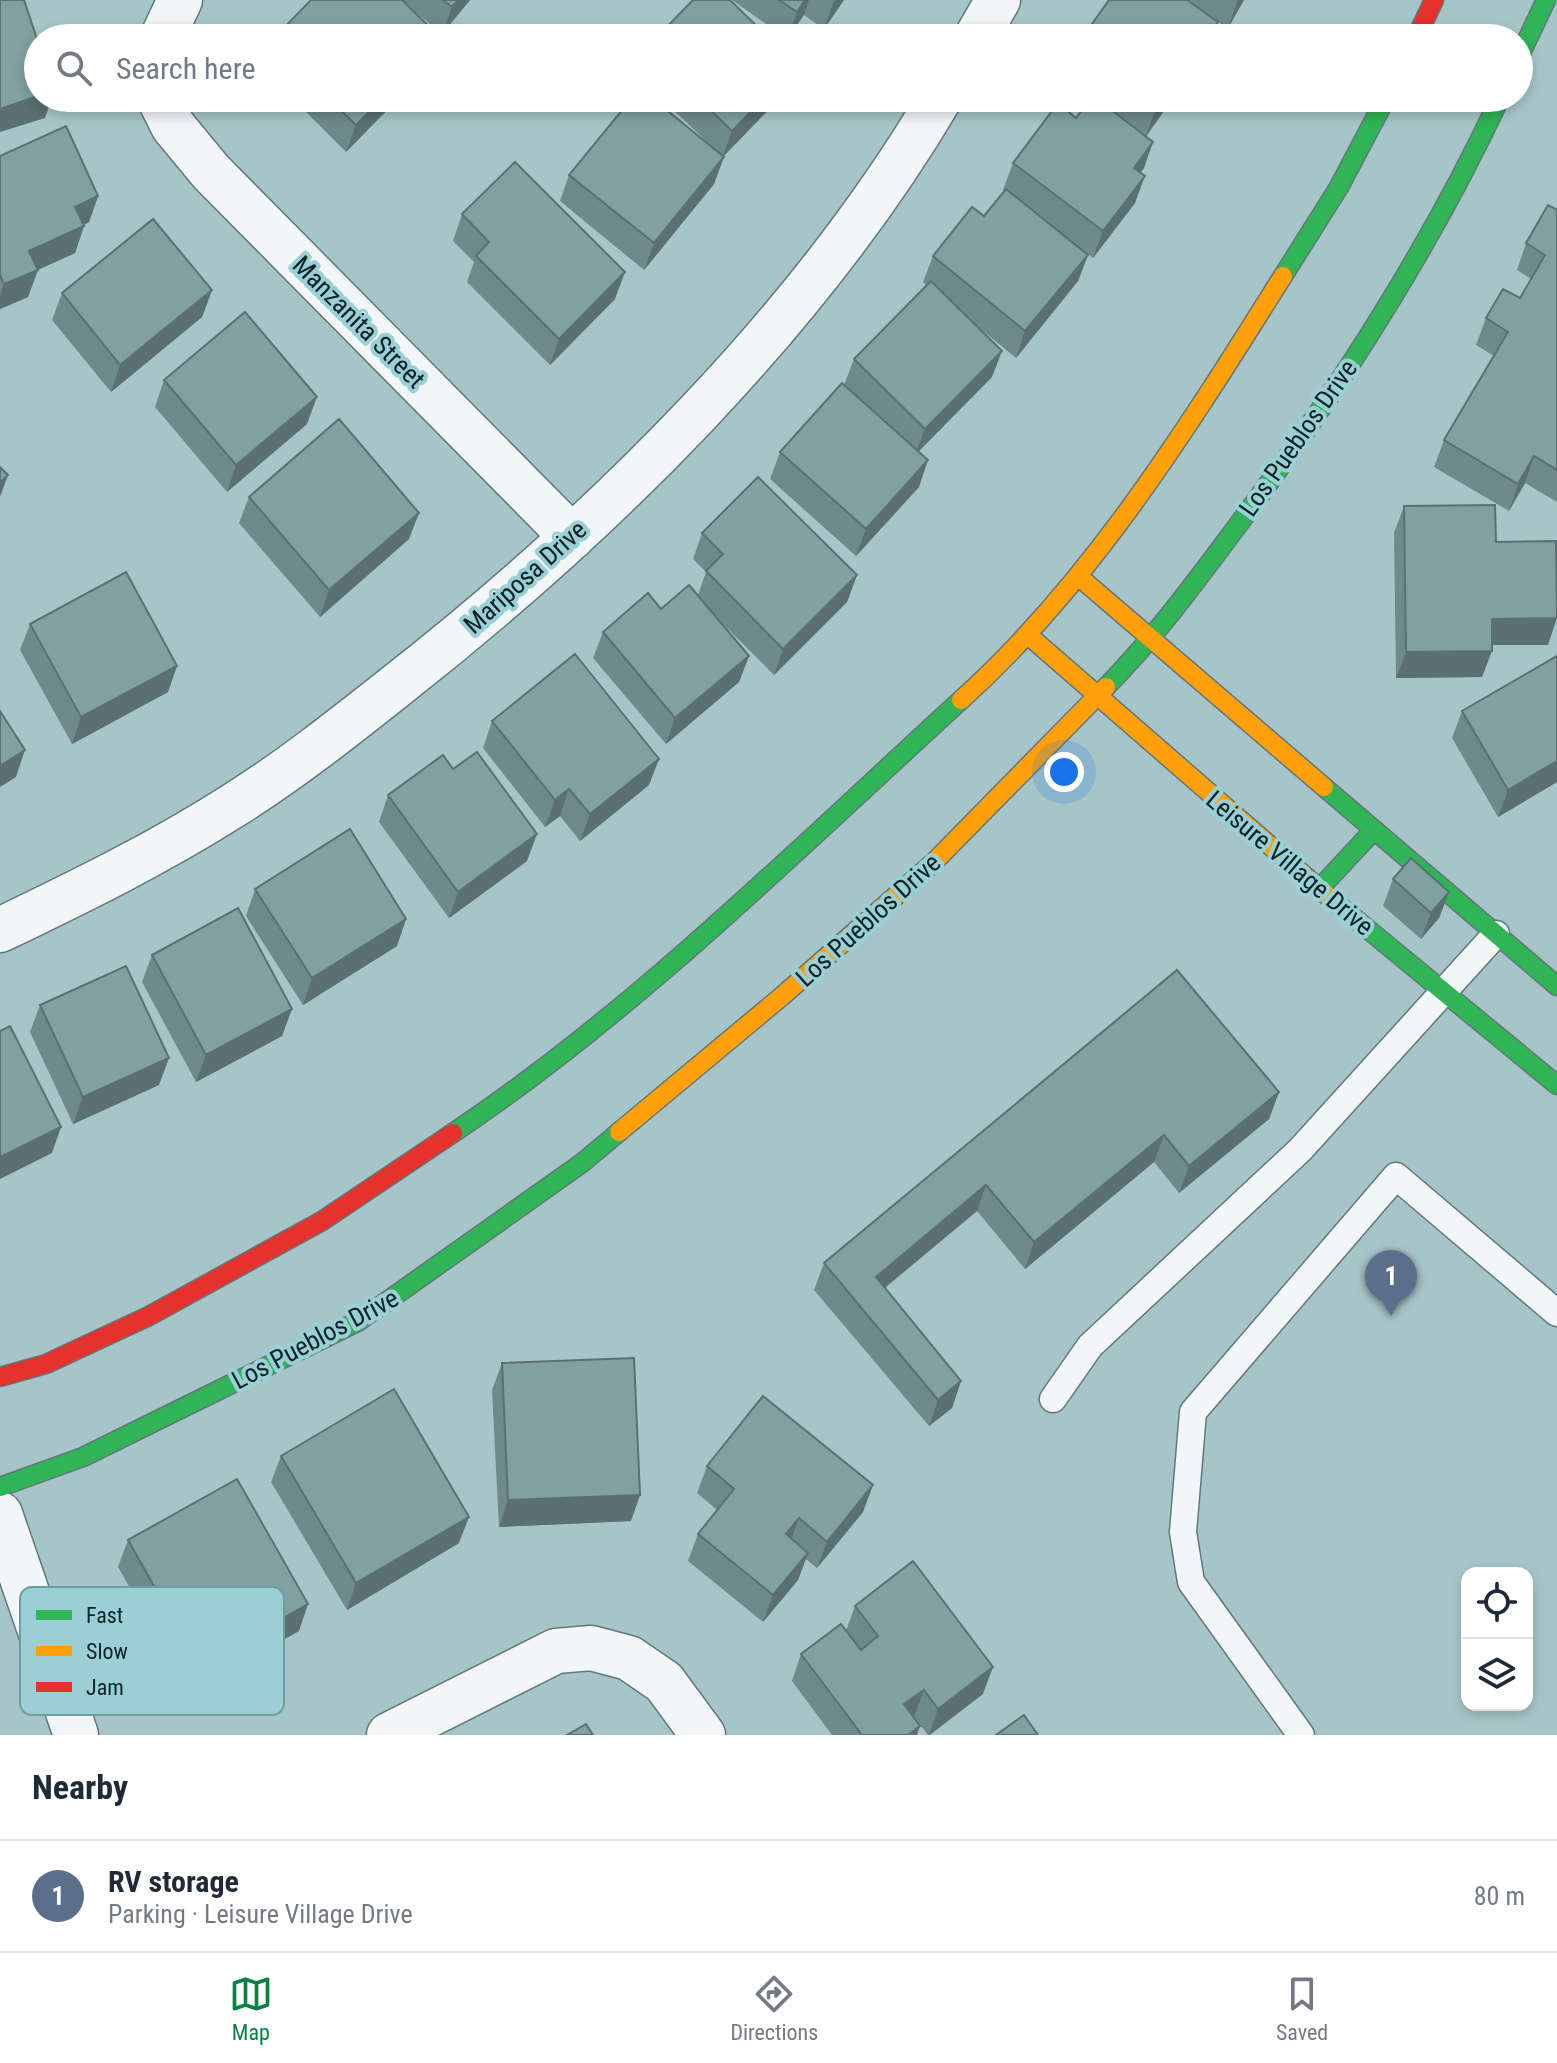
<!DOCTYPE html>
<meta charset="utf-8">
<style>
:root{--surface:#fff;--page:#f2f2f3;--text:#1f2937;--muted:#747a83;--line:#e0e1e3;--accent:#0b8043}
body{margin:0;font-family:"Roboto Condensed",sans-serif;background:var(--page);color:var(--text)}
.controls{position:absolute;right:24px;bottom:24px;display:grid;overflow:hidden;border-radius:16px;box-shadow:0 4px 12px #0003}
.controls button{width:72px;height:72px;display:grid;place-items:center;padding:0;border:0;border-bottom:2px solid var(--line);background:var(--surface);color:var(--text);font:40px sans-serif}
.you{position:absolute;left:1064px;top:772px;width:28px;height:28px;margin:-20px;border:6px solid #fff;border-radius:50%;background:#1a73e8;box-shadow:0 0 0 12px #1a73e833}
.badge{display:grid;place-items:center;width:52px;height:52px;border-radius:50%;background:var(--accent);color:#fff;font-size:26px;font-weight:700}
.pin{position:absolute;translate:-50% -66px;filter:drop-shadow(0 2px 4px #0008)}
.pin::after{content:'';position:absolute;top:42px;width:28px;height:24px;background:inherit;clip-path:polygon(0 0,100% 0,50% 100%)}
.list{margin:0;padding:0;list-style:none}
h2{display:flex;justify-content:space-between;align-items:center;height:104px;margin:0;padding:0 32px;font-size:34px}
h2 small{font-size:26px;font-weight:400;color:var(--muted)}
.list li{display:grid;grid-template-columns:52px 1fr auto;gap:24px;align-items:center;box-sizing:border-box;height:112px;padding:0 32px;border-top:2px solid var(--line)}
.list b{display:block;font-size:30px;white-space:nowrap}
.list p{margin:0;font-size:26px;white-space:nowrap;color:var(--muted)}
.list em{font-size:26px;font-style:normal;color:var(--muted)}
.icon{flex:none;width:44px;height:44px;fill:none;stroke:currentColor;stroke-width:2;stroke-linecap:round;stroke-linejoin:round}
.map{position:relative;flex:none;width:1557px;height:1735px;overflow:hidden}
.search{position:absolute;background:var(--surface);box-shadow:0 4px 12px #0003;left:24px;right:24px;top:24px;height:88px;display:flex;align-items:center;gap:20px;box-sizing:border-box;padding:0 28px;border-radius:44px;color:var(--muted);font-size:30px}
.sheet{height:216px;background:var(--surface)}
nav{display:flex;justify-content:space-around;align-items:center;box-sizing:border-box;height:112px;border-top:2px solid var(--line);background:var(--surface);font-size:22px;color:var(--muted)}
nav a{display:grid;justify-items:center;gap:4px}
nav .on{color:var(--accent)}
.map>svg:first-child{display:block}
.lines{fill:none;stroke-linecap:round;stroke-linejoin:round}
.lane-casing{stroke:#60787a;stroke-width:29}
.street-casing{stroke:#60787a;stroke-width:47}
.fast-casing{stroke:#60787a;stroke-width:21}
.slow-casing{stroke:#60787a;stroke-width:21}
.jam-casing{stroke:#60787a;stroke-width:21}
.lane{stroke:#f2f6f7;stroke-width:26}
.street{stroke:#f2f6f7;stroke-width:44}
.fast{stroke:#30b455;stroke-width:18}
.slow{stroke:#ff9f0a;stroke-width:18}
.jam{stroke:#e5322d;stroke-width:18}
.wall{fill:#6f8a8b}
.shaded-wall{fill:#5a7071}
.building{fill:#81a0a2;stroke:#5a7071;stroke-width:2}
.labels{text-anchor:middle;stroke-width:8;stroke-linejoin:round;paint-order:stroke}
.street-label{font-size:26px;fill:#0c2224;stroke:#9ad0d5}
.key{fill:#9ad0d5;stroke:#6f9ca0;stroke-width:2}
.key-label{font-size:22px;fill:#0c2224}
</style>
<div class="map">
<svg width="1557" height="1735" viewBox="0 0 1557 1735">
<rect width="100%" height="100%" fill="#a7c5c8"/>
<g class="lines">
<defs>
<g id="lane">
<polyline points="1053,1399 1090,1346 1300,1150 1496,934"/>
<polyline points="1301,1735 1191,1582 1183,1532 1193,1412 1396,1176 1557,1313"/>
</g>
<g id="street">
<polyline points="162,38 180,0"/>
<polyline points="976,38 998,0"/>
<polyline points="159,98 173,126 211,172 572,537"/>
<path d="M0,930C79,892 157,854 231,807C289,771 343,728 396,686C600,526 808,322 940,98"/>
<polyline points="0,1514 76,1735"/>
<polyline points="389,1735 556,1651 591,1648 629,1658 664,1682 703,1735"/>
</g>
<g id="fast">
<polyline points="1519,57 1546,0"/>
<polyline points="1283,276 1339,187 1386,98"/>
<path d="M1106,687C1158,634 1200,576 1244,517C1341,386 1431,246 1500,98"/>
<polyline points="1324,787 1557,986"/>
<polyline points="1319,889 1374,830"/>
<polyline points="1336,903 1557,1085"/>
<path d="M453,1133C634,1012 800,847 961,700"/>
<polyline points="0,1487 83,1457 359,1321 582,1163 619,1132"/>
</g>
<g id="slow">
<polyline points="1078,576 1324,787"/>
<polyline points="1028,635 1336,903"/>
<path d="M961,700C1093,581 1189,425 1283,276"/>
<polyline points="619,1132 781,997 933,863 1106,687"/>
</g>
<g id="jam">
<polyline points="1416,38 1434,0"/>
<polyline points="0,1377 46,1364 149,1316 322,1221 453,1133"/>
</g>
</defs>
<!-- lane casing -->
<use href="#lane" class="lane-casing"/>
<!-- street casing -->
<use href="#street" class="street-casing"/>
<!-- fast casing -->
<use href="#fast" class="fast-casing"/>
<!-- slow casing -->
<use href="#slow" class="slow-casing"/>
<!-- jam casing -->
<use href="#jam" class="jam-casing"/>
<!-- lane -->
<use href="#lane" class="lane"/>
<!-- street -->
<use href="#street" class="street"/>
<!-- fast -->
<use href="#fast" class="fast"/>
<!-- slow -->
<use href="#slow" class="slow"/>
<!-- jam -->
<use href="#jam" class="jam"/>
</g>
<!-- wall -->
<g class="wall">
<polygon points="311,0 470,0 442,34 407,5"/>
<polygon points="732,0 844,0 824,29 804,15 788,38 786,38"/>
<polygon points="1109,0 1244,0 1228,28 1218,22"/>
<polygon points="292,98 399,98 346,152"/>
<polygon points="661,98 780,98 723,156 714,184 644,270 560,201 569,175 708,143"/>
<polygon points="1090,98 1173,98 1146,136 1144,168 1140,173 1135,203 1093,258 1067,238 1088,255 1078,281 1016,358 977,326 992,377 919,451 919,487 856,556 770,479 780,452 844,385 854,359 926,285 923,282 933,256 984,216 1004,191 1003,190 1013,163 1076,118"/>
<polygon points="0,156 98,196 89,222 84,225 84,226 75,253 37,270 28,297 0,309"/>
<polygon points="1557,210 1557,502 1525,483 1509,511 1434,467 1444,440 1494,356 1476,345 1486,318 1520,298 1531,279 1517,270 1526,243"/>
<polygon points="462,214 615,299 550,365 467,282 474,262 453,241"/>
<polygon points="212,290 202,317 111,392 52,320 62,293"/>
<polygon points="164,380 307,424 227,492 155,407"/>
<polygon points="249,497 409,539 320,617 239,523"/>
<polygon points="1404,506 1496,542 1548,645 1492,645 1482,677 1396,678 1394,533"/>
<polygon points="702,533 857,575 847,602 774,675 718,619 749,656 739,682 666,744 593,658 603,632 698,595 706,572 693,559"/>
<polygon points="30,624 168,692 72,744 20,650"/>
<polygon points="1557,656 1557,782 1498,817 1452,738 1462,711"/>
<polygon points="492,721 649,785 580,841 560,816 545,827 483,748"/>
<polygon points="453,769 527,861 449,918 379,822 388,795"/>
<polygon points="1393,879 1449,892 1439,918 1421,939 1383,906"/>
<polygon points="255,889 406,919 397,946 303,1005 246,916"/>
<polygon points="152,955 282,1036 196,1082 142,982"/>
<polygon points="1177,970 1279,1092 1269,1119 1179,1193 1154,1162 1025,1269 977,1211 885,1288 961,1381 952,1408 929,1426 814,1290 824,1263"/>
<polygon points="40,1005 159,1085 73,1124 30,1032"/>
<polygon points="502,1363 631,1521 499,1527 492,1390"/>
<polygon points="281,1456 459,1543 347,1610 271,1482"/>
<polygon points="707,1466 863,1512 817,1568 806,1559 798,1580 763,1622 688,1561 698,1534 717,1510 697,1493"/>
<polygon points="128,1540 299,1631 189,1692 118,1567"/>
<polygon points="855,1606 983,1694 930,1735 928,1735 914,1717 917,1735 832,1735 792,1681 801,1654 846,1631"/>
</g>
<!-- shaded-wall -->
<g class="shaded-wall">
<polygon points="458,0 470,0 442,34 452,7"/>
<polygon points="805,0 809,0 804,15 787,38 797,12"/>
<polygon points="835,0 844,0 824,29 833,3"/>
<polygon points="1238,0 1244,0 1228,28 1237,2"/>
<polygon points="1218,22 1212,38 1207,38"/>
<polygon points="38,96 38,98 52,98 45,118 0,132 0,109"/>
<polygon points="383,98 399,98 346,152 356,125"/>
<polygon points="764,98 780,98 722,158 732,131"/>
<polygon points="1164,98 1173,98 1145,138 1155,111"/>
<polygon points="1153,142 1144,168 1124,194 1134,168"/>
<polygon points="724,157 714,184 644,270 654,243"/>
<polygon points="1145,176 1135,203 1093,258 1103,231"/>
<polygon points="98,196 89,222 66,233 75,207"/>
<polygon points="84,226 75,253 29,274 38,270 28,297 0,309 0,296 4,284 29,251"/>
<polygon points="1088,255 1078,281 1016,358 1025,331"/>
<polygon points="625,272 615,299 550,365 559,339"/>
<polygon points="212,290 202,317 111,392 120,365"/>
<polygon points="1002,351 992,377 915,455 925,429"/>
<polygon points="317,397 307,424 227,492 236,465"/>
<polygon points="1534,456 1525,483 1509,511 1518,484"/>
<polygon points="928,460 919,487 856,556 866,529"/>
<polygon points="8,475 0,497 0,483"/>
<polygon points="419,513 409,539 320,617 329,590"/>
<polygon points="857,575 847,602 774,675 783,649"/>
<polygon points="1557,618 1548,645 1482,645 1492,619"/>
<polygon points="1492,651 1482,677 1396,678 1406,652"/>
<polygon points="749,656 739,682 666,744 675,718"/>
<polygon points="177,666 168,692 72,744 81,717"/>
<polygon points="25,750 16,777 0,787 0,766"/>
<polygon points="659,759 649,785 580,841 590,814"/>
<polygon points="1557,761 1557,782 1498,817 1508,790"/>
<polygon points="569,789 560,816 545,827 555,800"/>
<polygon points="537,834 527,861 449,918 458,892"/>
<polygon points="1449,892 1439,918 1421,939 1431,913"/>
<polygon points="406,919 397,946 303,1005 312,978"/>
<polygon points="292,1009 282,1036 196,1082 206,1055"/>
<polygon points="169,1058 159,1085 73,1124 83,1097"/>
<polygon points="1279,1092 1269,1119 1179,1193 1189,1166"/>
<polygon points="61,1127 52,1153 0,1179 0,1157"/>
<polygon points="1164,1135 1154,1162 1025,1269 1034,1242"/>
<polygon points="986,1185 977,1211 866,1303 876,1277"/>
<polygon points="961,1381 952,1408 929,1426 938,1400"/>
<polygon points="873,1485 863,1512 817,1568 827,1542"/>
<polygon points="640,1495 631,1521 499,1527 508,1500"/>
<polygon points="469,1517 459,1543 347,1610 356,1583"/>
<polygon points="799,1518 789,1545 786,1534"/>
<polygon points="808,1553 798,1580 763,1622 773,1595"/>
<polygon points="308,1604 299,1631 189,1692 199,1666"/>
<polygon points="993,1667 983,1694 929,1735 938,1709"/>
<polygon points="924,1690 914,1717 904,1704"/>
<polygon points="920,1726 917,1735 908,1735"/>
</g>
<!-- building -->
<g class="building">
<polygon points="0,0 24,0 38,42 38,96 0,109"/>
<polygon points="311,0 402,0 441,38 274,38"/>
<polygon points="443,0 458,0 452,7"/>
<polygon points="693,0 730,0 769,38 656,38"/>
<polygon points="779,0 805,0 797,12"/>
<polygon points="1109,0 1187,0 1218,22 1207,38 1082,38"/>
<polygon points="328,98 383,98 356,125"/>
<polygon points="632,98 652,98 724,157 654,243 569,175"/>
<polygon points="698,98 764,98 732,131"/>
<polygon points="1091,98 1096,98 1153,142 1134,168 1145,176 1103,231 1013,163 1058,103 1076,118"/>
<polygon points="1136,98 1164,98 1155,111"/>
<polygon points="66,126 98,196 75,207 84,226 29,251 38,270 4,284 0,275 0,156"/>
<polygon points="515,162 625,272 559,339 476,256 489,242 462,214"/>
<polygon points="1006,189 1088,255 1025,331 933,256 972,207 984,216"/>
<polygon points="1548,205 1557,210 1557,470 1534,456 1518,484 1444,440 1508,332 1486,318 1503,289 1520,298 1545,255 1526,243"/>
<polygon points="153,219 212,290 120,365 62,293"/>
<polygon points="931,281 1002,351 925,429 854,359"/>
<polygon points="245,312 317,397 236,465 164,380"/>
<polygon points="842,383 928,460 866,529 780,452"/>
<polygon points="339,419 419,513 329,590 249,497"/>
<polygon points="0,467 8,475 0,483"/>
<polygon points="758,477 857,575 783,649 706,571 723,554 702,533"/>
<polygon points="1495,505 1496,542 1556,541 1557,618 1492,619 1492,651 1406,652 1404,506"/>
<polygon points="126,572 177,666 81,717 30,624"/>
<polygon points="689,585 749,656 675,718 603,632 648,593 661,609"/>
<polygon points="575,654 659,759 590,814 569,789 555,800 492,721"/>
<polygon points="1557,656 1557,761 1508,790 1462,711"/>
<polygon points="0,711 25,750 0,766"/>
<polygon points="477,752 537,834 458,892 388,795 443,755 453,769"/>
<polygon points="350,829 406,919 312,978 255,889"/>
<polygon points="1411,858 1449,892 1431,913 1393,879"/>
<polygon points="238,908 292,1009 206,1055 152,955"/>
<polygon points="126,966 169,1058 83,1097 40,1005"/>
<polygon points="1177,970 1279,1092 1189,1166 1164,1135 1034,1242 986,1185 876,1277 961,1381 938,1400 824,1263"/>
<polygon points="10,1026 61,1127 0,1157 0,1031"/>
<polygon points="634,1358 640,1495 508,1500 502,1363"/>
<polygon points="394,1389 469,1517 356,1583 281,1456"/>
<polygon points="763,1396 873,1485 827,1542 799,1518 786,1534 808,1553 773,1595 698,1534 734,1489 707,1466"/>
<polygon points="237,1479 308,1604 199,1666 128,1540"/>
<polygon points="913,1561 993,1667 938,1709 924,1690 904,1704 920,1726 908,1735 862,1735 801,1654 841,1624 861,1650 878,1636 855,1606"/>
<polygon points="1024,1715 1038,1735 996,1735"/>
<polygon points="586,1724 593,1735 567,1735"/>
</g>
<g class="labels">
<!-- street labels -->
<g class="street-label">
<text transform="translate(359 322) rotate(45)" y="9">Manzanita Street</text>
<text transform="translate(1298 438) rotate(-55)" y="9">Los Pueblos Drive</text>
<text transform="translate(525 577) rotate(-42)" y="9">Mariposa Drive</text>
<text transform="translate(1290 863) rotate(40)" y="9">Leisure Village Drive</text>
<text transform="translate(868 920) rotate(-42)" y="9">Los Pueblos Drive</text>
<text transform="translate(315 1339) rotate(-28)" y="9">Los Pueblos Drive</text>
</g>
</g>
<!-- legend -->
<rect x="20" y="1587" width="264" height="128" rx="12" class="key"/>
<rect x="36" y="1610" width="36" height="10" fill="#30b455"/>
<rect x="36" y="1646" width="36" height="10" fill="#ff9f0a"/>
<rect x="36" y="1682" width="36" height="10" fill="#e5322d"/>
<g class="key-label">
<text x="86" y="1623">Fast</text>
<text x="86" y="1659">Slow</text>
<text x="86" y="1695">Jam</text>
</g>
</svg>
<div class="controls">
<button><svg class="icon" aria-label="locate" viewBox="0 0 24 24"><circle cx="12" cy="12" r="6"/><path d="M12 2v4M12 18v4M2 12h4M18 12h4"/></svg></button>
<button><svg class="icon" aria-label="layers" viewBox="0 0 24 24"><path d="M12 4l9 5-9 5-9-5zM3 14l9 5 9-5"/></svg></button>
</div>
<div class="you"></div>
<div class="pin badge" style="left:1391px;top:1316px;background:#5c6f8a">1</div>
<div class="search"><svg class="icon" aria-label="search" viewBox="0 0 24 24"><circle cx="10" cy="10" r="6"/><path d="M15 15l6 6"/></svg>Search here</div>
</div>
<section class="sheet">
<h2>Nearby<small></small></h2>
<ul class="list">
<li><span class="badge" style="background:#5c6f8a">1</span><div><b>RV storage</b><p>Parking · Leisure Village Drive</p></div><em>80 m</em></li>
</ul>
</section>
<nav>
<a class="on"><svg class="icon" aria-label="map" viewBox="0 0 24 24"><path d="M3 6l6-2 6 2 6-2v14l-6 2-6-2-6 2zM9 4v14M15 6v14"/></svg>Map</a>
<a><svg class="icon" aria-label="directions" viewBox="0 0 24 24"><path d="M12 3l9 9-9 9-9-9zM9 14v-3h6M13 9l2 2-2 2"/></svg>Directions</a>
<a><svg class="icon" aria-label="saved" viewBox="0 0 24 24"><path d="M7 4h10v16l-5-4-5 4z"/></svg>Saved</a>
</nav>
